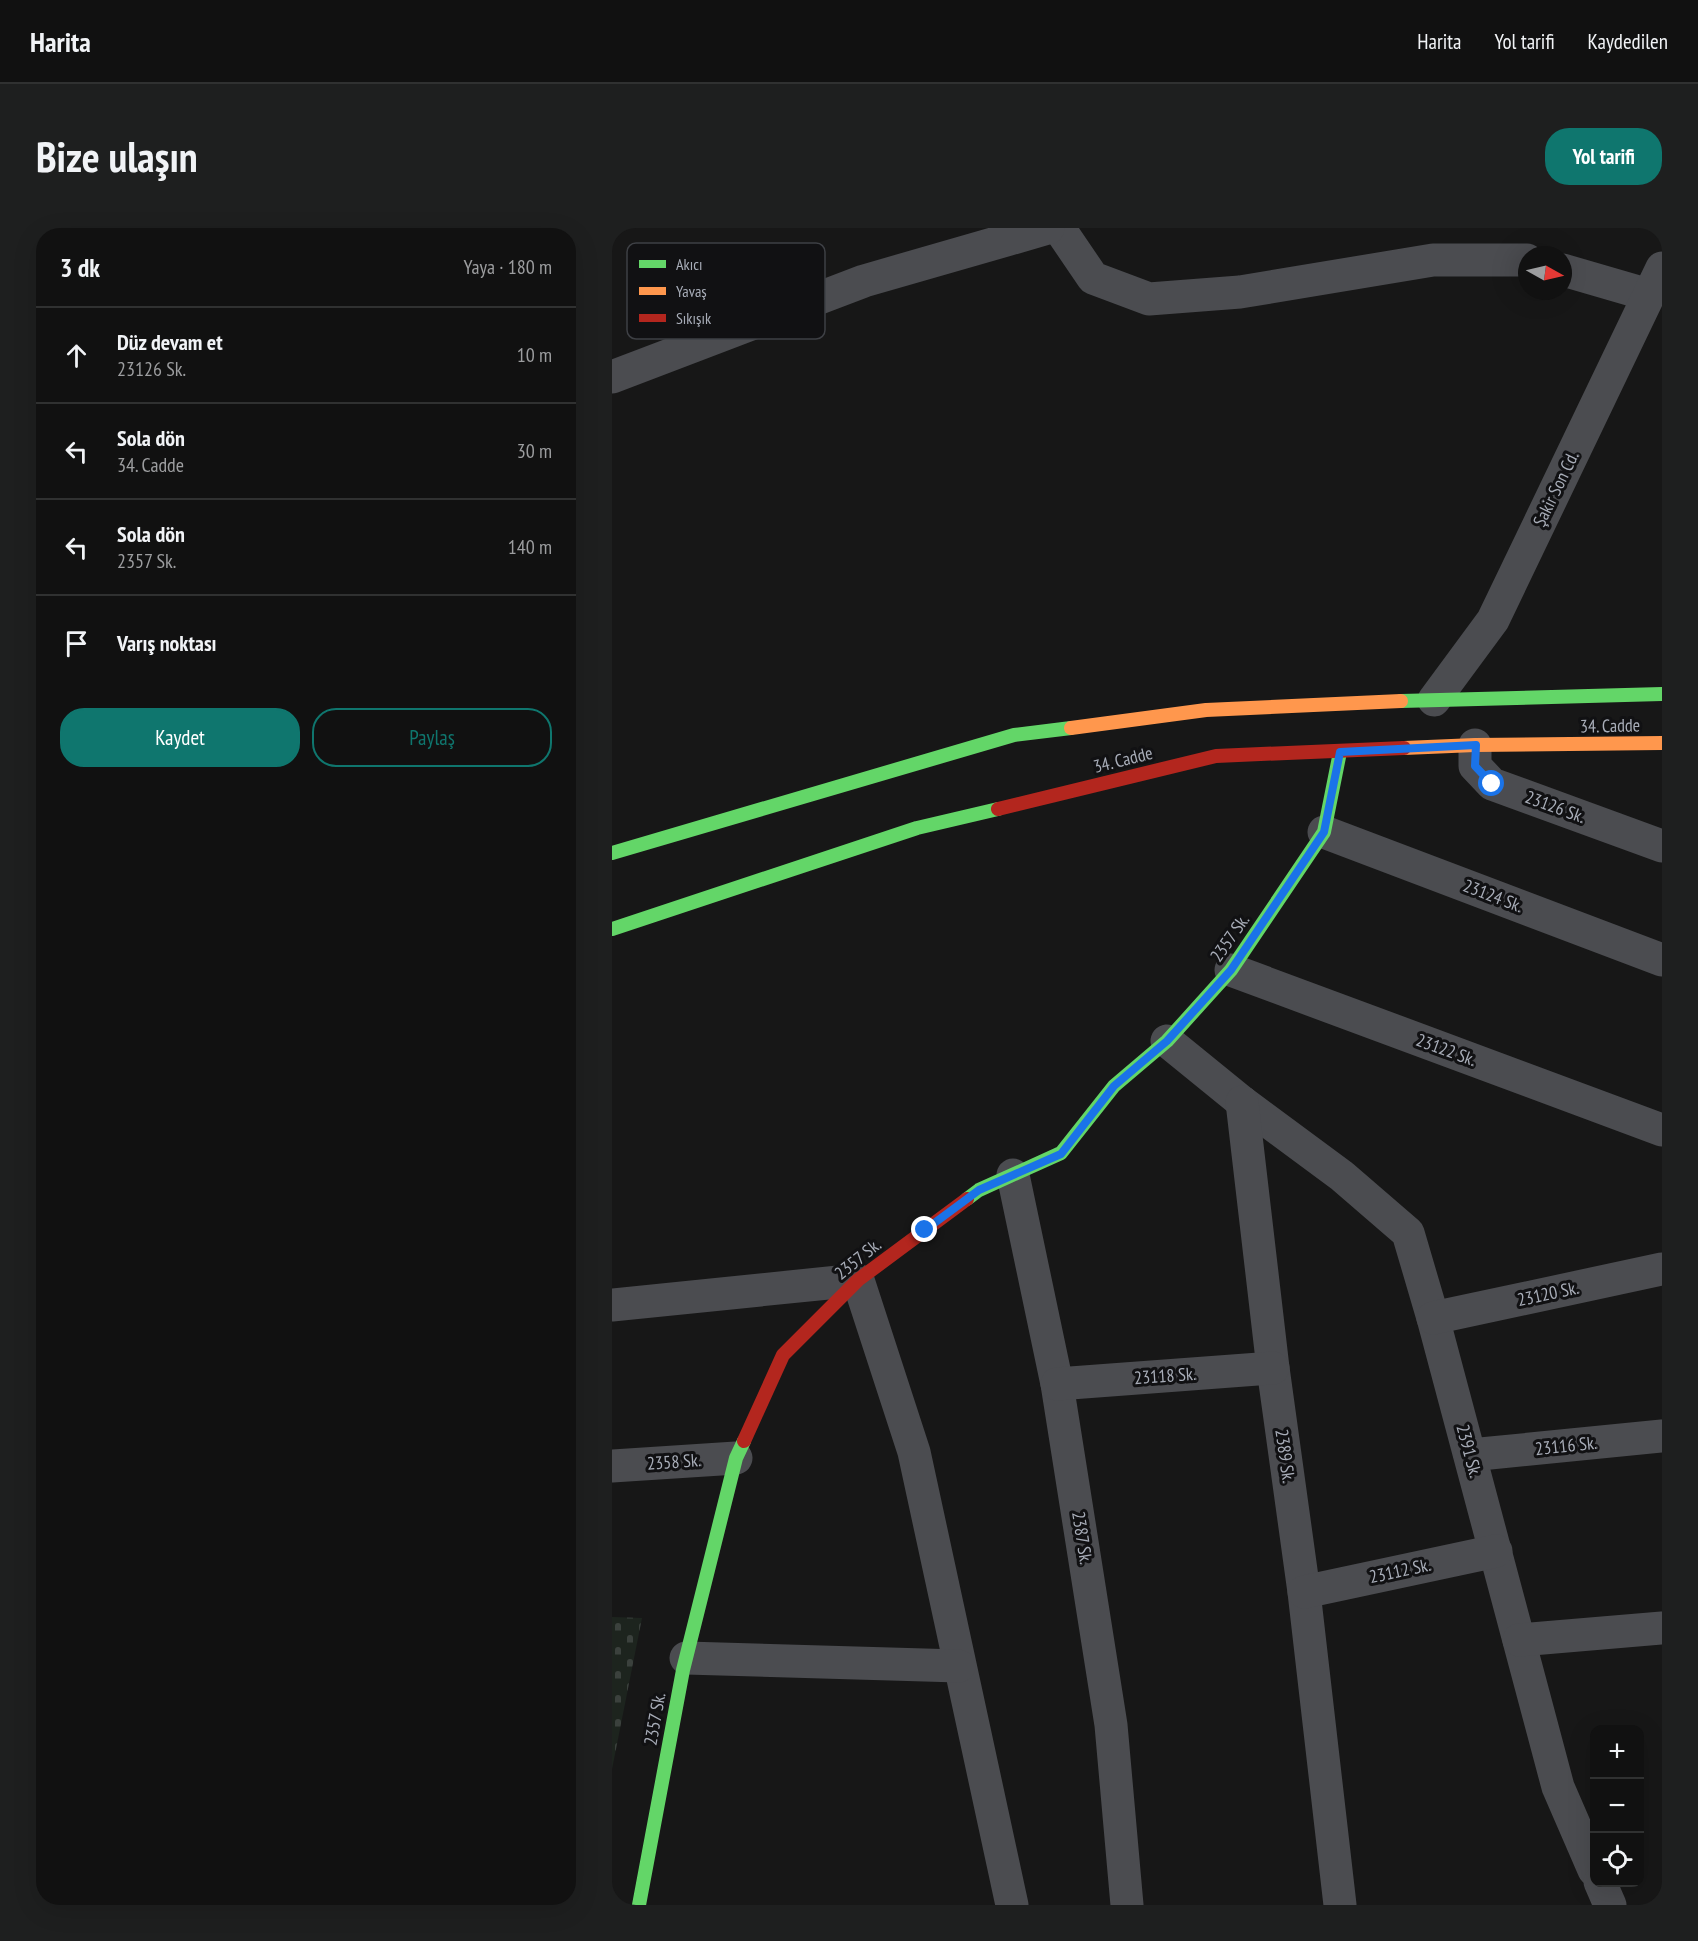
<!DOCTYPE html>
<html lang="tr">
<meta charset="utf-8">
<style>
:root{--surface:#111;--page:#1e1f1f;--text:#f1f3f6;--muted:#9c9d9f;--line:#303131;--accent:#0f766e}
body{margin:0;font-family:"PT Sans Narrow",sans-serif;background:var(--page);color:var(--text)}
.controls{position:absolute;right:18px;bottom:18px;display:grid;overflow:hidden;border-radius:12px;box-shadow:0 6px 24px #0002}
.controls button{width:54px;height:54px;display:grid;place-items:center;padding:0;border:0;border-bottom:2px solid var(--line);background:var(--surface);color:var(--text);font:30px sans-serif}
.compass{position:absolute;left:906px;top:18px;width:54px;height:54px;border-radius:50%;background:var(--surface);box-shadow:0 6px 24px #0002;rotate:98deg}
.stop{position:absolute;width:18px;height:18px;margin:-14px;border:4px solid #1a73e8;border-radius:50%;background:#fff}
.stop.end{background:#1a73e8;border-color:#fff;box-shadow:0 2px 6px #0008}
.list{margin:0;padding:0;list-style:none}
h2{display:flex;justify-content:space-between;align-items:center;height:78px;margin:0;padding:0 24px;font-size:26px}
h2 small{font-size:20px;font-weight:400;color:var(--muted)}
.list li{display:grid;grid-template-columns:39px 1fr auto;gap:18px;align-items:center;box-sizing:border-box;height:96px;padding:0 24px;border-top:2px solid var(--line)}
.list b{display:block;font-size:22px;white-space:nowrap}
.list p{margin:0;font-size:20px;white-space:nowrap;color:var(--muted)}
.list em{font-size:20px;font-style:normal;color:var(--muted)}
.actions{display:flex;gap:12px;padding:18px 24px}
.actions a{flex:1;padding:14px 0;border:2px solid var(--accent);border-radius:24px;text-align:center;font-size:21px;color:var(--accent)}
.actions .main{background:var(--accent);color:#fff}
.icon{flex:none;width:33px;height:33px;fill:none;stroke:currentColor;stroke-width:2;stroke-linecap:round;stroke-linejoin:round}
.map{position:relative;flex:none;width:1050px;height:1677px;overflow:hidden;border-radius:24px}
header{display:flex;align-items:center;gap:36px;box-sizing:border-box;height:84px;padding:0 30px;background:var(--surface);border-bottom:2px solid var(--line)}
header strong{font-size:28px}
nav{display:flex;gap:33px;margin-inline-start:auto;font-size:21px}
.intro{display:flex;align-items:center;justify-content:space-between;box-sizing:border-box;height:144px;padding:0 36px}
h1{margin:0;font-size:42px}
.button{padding:15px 27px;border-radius:24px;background:var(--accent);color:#fff;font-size:21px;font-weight:700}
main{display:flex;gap:36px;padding:0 36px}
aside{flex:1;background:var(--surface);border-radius:24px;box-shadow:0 6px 24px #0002}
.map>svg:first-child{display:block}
.cemetery{fill:url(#cemetery-stones)}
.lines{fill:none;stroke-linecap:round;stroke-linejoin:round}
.street{stroke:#4b4c50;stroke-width:33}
.fast{stroke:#63d668;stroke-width:14}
.slow{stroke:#ff974d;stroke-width:14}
.jam{stroke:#b3261e;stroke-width:14}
.route{stroke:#1a73e8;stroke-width:8}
.labels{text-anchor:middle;stroke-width:6;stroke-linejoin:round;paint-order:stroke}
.street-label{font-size:18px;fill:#a8adb8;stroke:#111113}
.key{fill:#111113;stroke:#3e4045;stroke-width:1.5}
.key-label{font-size:16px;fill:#a8adb8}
</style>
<header>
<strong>Harita</strong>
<nav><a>Harita</a><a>Yol tarifi</a><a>Kaydedilen</a></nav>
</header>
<div class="intro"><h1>Bize ulaşın</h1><a class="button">Yol tarifi</a></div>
<main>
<aside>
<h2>3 dk<small>Yaya · 180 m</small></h2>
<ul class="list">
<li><svg class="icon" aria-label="ahead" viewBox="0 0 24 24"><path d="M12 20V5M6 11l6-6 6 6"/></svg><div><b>Düz devam et</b><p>23126 Sk.</p></div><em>10 m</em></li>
<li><svg class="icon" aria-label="left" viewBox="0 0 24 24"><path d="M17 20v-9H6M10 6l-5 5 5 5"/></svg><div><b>Sola dön</b><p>34. Cadde</p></div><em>30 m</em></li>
<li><svg class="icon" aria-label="left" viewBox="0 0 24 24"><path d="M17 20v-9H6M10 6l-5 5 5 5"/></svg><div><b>Sola dön</b><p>2357 Sk.</p></div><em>140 m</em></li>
<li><svg class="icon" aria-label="arrive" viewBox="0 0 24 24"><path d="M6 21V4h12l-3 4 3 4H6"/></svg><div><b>Varış noktası</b></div></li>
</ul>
<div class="actions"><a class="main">Kaydet</a><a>Paylaş</a></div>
</aside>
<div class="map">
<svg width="1050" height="1677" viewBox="0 0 1050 1677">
<defs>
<pattern id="cemetery-stones" width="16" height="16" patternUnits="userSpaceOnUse" patternTransform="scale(1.5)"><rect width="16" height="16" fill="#1d241e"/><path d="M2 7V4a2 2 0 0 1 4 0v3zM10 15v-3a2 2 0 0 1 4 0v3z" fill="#3b413d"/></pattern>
</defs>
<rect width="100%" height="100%" fill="#171717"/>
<!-- cemetery -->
<polygon class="cemetery" points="0,1389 30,1390 0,1541"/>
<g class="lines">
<!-- street -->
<g class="street">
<polyline points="447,0 481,50 537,71 628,64 821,32 915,32"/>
<polyline points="951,42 1037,67"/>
<polyline points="0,149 252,53 436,0"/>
<polyline points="822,472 881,392 1050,40"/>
<polyline points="863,517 863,538 880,556 1050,618"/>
<polyline points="712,604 1050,732"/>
<polyline points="619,742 1050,902"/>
<polyline points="555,813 630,874 730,948 796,1005 821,1090 946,1559 982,1642"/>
<polyline points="630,874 661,1140 692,1364 728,1677"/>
<polyline points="401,947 445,1156 499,1497 515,1677"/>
<polyline points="0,1077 246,1052 302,1224 400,1677"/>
<polyline points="821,1090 1050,1041"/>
<polyline points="445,1156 661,1140"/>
<polyline points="858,1227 1050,1208"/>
<polyline points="0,1238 124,1230"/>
<polyline points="692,1364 884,1323"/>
<polyline points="907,1412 1050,1400"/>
<polyline points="74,1430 347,1438"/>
<polyline points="988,1654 998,1677"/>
</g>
<!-- fast -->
<g class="fast">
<polyline points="789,473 1050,466"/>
<polyline points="0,625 402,507 459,500"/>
<polyline points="0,701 305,600 386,581"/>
<polyline points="355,971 367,962 449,925 502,858 555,813 619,742 712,604 728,524"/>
<polyline points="27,1677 71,1442 124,1230 132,1213"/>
</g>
<!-- slow -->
<g class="slow">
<polyline points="459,500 594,482 789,473"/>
<polyline points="792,520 863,517 1050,515"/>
</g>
<!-- jam -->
<g class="jam">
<polyline points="386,581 604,528 792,520"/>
<polyline points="132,1213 171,1127 246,1052 355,971"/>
</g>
</g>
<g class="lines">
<!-- route -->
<polyline class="route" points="313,1002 367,962 449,926 502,858 555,813 619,742 712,604 728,524 864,517 863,538 880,556"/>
</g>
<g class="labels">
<!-- street labels -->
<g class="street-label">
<text transform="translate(944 261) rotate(-64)" y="6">Şakir Son Cd.</text>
<text transform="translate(998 498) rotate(-1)" y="6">34. Cadde</text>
<text transform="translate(511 532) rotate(-14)" y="6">34. Cadde</text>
<text transform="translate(943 579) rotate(20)" y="6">23126 Sk.</text>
<text transform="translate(881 668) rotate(21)" y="6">23124 Sk.</text>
<text transform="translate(618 710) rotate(-55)" y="6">2357 Sk.</text>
<text transform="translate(834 822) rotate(20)" y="6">23122 Sk.</text>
<text transform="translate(246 1031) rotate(-39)" y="6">2357 Sk.</text>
<text transform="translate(936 1066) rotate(-12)" y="6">23120 Sk.</text>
<text transform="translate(553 1148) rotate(-4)" y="6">23118 Sk.</text>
<text transform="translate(954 1218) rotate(-6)" y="6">23116 Sk.</text>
<text transform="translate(857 1223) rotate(75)" y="6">2391 Sk.</text>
<text transform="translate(673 1228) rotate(82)" y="6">2389 Sk.</text>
<text transform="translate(62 1234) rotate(-4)" y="6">2358 Sk.</text>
<text transform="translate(470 1310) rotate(81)" y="6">2387 Sk.</text>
<text transform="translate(788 1343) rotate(-12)" y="6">23112 Sk.</text>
<text transform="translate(43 1491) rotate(-80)" y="6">2357 Sk.</text>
</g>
</g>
<!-- legend -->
<rect x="15" y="15" width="198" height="96" rx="9" class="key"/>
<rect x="27" y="32" width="27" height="8" fill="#63d668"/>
<rect x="27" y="59" width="27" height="8" fill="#ff974d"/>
<rect x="27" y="86" width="27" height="8" fill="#b3261e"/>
<g class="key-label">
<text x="64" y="42">Akıcı</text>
<text x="64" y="69">Yavaş</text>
<text x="64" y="96">Sıkışık</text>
</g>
</svg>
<div class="controls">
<button>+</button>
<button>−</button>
<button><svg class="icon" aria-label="locate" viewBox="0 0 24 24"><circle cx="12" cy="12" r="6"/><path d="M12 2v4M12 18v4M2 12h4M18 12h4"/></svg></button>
</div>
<svg class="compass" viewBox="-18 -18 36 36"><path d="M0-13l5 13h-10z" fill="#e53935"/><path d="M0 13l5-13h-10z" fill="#9c9d9f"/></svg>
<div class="stop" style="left:880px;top:556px"></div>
<div class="stop end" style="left:313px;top:1002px"></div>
</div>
</main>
